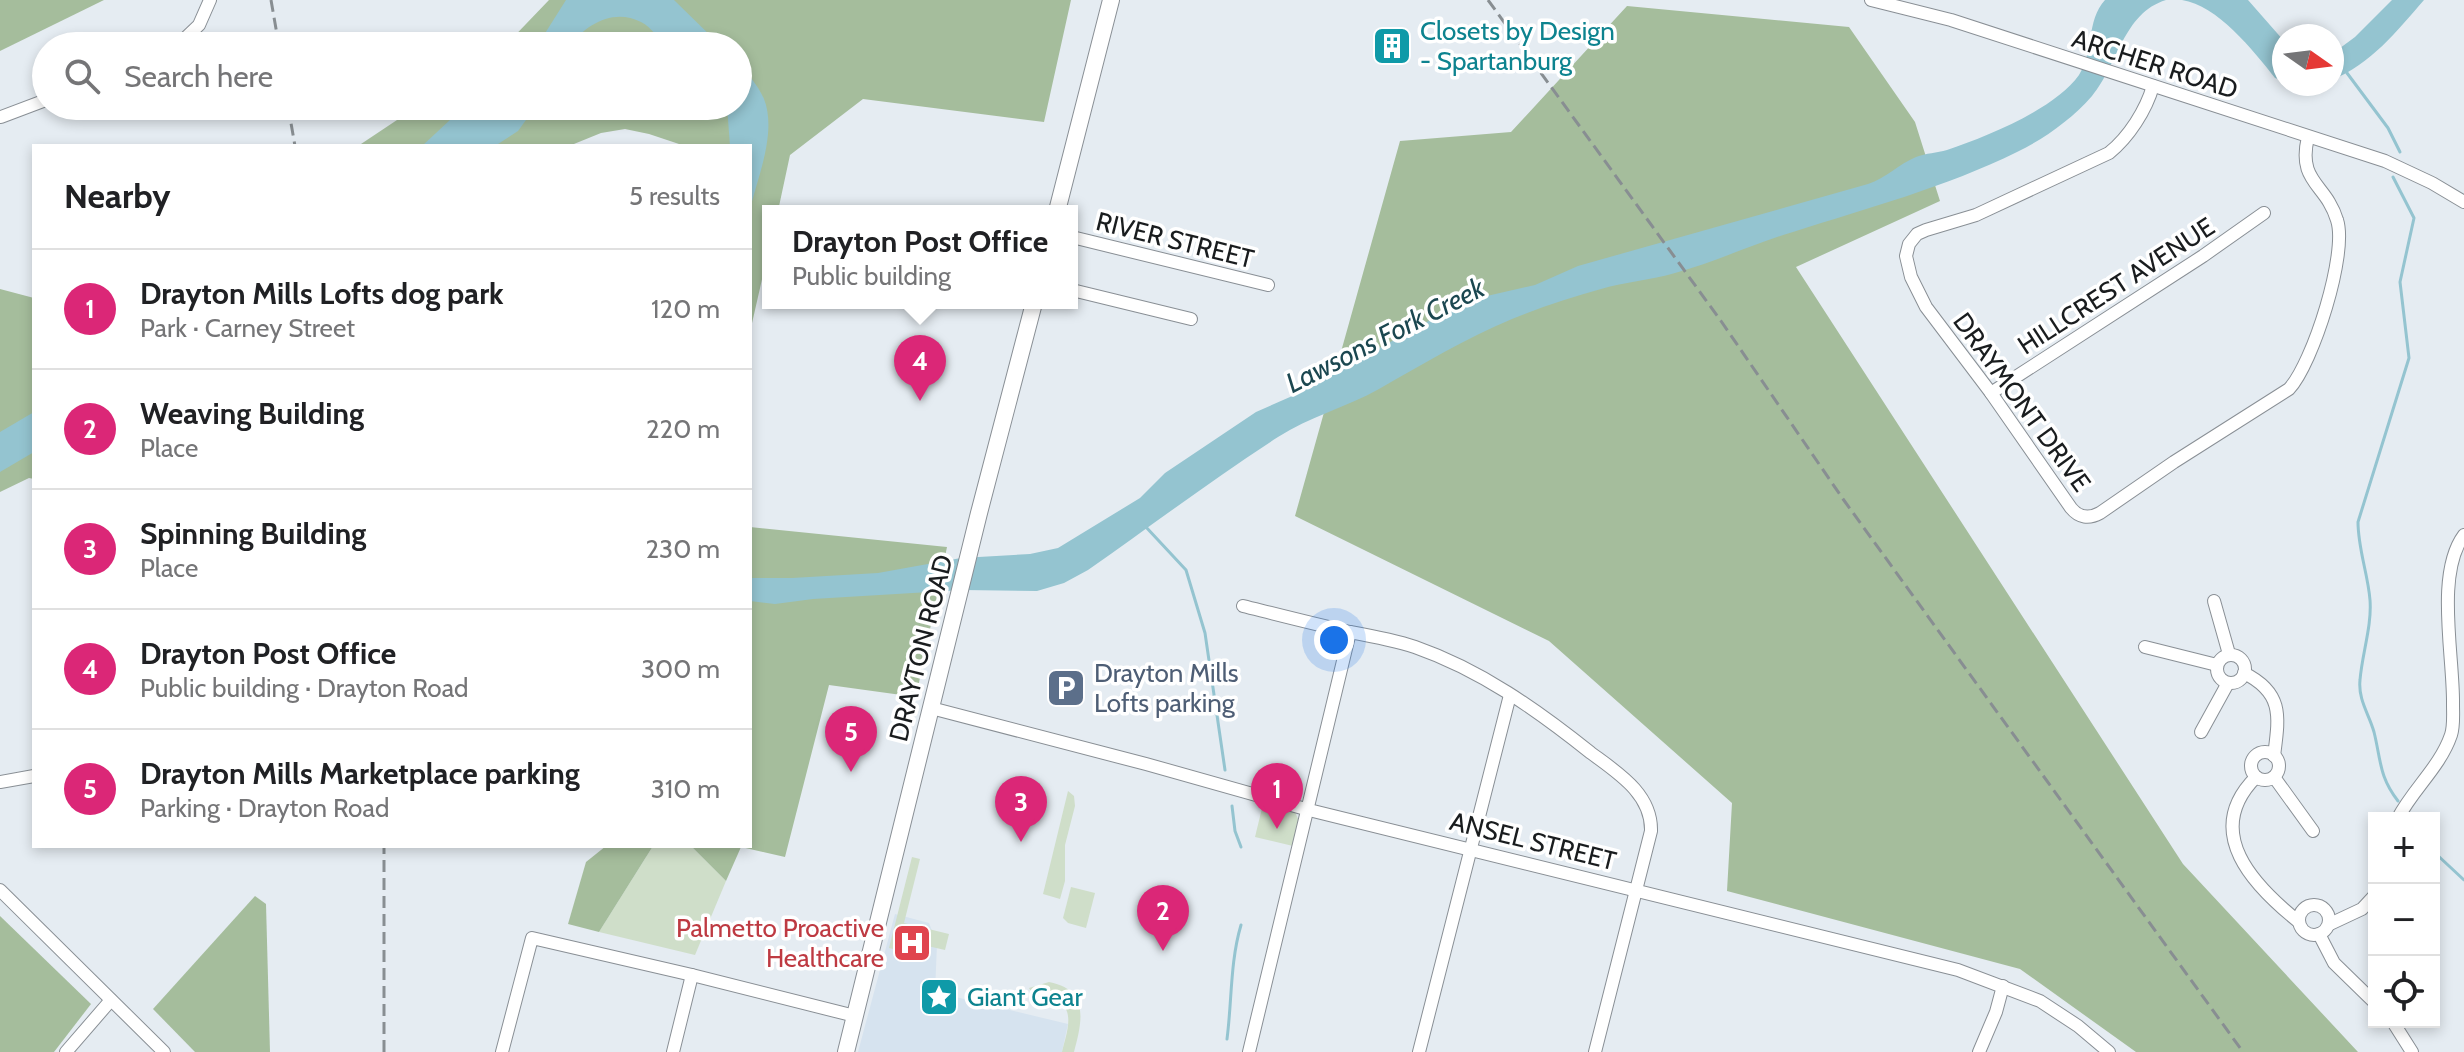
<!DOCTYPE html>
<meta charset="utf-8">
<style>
:root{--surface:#fff;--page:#f2f2f2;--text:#202124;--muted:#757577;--line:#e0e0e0;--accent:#db2777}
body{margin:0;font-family:Cabin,sans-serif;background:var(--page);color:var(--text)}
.controls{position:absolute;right:24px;bottom:24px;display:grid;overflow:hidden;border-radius:0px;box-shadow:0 4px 12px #0003}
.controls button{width:72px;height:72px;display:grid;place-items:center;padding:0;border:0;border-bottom:2px solid var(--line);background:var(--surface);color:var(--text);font:40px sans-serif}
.compass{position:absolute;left:2272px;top:24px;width:72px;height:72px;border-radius:50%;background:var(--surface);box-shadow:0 4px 12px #0003;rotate:104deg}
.you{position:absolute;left:1334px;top:640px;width:28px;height:28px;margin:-20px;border:6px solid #fff;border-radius:50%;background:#1a73e8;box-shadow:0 0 0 12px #1a73e833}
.badge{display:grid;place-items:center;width:52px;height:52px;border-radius:50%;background:var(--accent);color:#fff;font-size:26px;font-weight:700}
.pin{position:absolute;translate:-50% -66px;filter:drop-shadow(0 2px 4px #0008)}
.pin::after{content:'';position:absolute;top:42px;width:28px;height:24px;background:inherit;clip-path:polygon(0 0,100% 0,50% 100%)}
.popup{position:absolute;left:762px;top:205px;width:316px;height:104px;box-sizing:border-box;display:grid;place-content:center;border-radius:0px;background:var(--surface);filter:drop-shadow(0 2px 6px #0005);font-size:26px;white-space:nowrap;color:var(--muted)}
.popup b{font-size:30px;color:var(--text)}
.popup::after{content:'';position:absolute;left:50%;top:100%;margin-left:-16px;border:16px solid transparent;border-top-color:var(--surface)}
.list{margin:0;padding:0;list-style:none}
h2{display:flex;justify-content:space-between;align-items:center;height:104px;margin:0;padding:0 32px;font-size:34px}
h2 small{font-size:26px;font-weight:400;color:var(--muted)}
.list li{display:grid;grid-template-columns:52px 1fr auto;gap:24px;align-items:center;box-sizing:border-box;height:120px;padding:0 32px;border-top:2px solid var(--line)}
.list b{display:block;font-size:30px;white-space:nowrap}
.list p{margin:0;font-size:26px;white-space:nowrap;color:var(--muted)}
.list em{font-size:26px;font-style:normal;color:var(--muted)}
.icon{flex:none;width:44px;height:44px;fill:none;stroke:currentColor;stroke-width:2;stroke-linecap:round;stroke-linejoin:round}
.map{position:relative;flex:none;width:2464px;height:1052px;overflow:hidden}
.search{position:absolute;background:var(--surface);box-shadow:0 4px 12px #0003;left:32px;top:32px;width:720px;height:88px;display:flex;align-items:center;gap:20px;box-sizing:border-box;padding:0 28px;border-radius:44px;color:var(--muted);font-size:30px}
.panel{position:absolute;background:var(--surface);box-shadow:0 4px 12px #0003;left:32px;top:144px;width:720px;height:704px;border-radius:0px}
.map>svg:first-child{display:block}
.built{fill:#d6e3ef}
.green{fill:#cfdec9}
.forest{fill:#a5bd9c}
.water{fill:#94c4d0}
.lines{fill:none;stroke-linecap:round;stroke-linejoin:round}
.stream{stroke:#94c4d0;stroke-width:3}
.minor-casing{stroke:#898f95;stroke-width:14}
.major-casing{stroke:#898f95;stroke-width:18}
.minor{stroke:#fff;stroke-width:12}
.major{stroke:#fff;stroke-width:16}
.rail{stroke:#888e92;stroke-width:3;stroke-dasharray:12 6;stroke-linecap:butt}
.labels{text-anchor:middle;stroke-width:7;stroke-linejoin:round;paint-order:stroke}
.culture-label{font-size:26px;fill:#0d838f;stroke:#fff;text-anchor:start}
.street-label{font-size:26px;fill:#191c1e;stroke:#fff}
.service-label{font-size:26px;fill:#4e5e75;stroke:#fff;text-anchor:start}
.health-label{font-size:26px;fill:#be3a42;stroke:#fff;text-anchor:end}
.water-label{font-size:28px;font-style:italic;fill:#1b4750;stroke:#fff}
</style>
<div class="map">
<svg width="2464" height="1052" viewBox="0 0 2464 1052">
<rect width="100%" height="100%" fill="#e5ecf2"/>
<!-- built -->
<polygon class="built" points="895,914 929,923 937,944 935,992 1068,1024 1062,1052 858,1052"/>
<!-- green -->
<g class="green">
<polygon points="1068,791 1074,796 1075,806 1065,845 1065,881 1060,899 1043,894"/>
<polygon points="1263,804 1295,812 1299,821 1293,846 1255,837"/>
<polygon points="653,846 691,846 726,881 695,955 599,932"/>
<polygon points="912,857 920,859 904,923 949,934 945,950 923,945 925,935 902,929 897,950 889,948"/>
<polygon points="1071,887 1095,893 1086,928 1068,923 1063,918"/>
<path d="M1049,982C1090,990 1082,1022 1074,1052H1062C1066,1034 1077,1009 1055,999C1048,996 1044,997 1036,1000L1029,988Z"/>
</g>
<!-- forest -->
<g class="forest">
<polygon points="0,0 104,0 0,51"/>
<polygon points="549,0 1071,0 1044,122 863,99 790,155 778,211 768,211 768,253 750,332 750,146 685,146 649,134 625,129 601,133 569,146 358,146 418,106 738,106 738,46 505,46"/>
<polygon points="1627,6 1849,27 1915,122 1940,201 1796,267 2183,864 2358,1052 2136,1052 2020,969 1727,891 1732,803 1549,641 1295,516 1400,141 1511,132"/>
<polygon points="0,289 34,298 34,479 29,478 0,492"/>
<polygon points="750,527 947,547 916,697 829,685 785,857 741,847 726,881 691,846 750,846"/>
<polygon points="606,846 653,846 599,932 568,924 586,862"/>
<polygon points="255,896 266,904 270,1052 195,1052 153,1009"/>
<polygon points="0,916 91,1004 54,1052 0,1052"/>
</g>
<!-- water -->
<g class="water">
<path d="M566,0H674L721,46C707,46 684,50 671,46C659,42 652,27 641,22C614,8 586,24 570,46H537Z"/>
<path d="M2105,0H2166C2123,13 2118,65 2092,96C2072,119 2044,139 2017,152C1946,187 1868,208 1793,232C1753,244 1715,262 1675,273C1651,280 1625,282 1601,289C1572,297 1541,307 1512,319C1466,338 1423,364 1379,389C1347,407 1309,417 1278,437C1213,479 1151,526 1088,570L1064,583L1037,591L963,590L813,599L775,604L750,601V578H792L878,573L961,558L1030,554L1058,548L1140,498L1165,473L1256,412L1290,397L1465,301L1535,285L1578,266L1868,184C1886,178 1899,164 1916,157C1926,153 1937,153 1947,150C1986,137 2055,109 2079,75C2094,52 2086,21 2105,0Z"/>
<path d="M2182,0H2248L2284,41V81L2275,78C2254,51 2217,5 2182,0Z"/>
<path d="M2392,0H2424C2397,31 2371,64 2332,80V54L2355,37Z"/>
<path d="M738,64C748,74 758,85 764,99C777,132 758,176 750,209V146H730L727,106H738Z"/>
<polygon points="465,106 536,106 518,131 495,146 422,146"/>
<polygon points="34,412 34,452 0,472 0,432"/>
</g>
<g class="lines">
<!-- stream -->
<g class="stream">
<polyline points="2347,73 2388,128 2400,152"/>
<path d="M2393,177L2414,218L2400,282L2409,358L2358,522C2358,549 2368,574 2370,600C2372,626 2362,654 2360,680C2358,700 2369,714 2374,732C2381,760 2379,777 2398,801"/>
<polyline points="1145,526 1186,570 1205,633 1225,770"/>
<polyline points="1232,806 1235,831 1241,847"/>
<polyline points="2410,814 2413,818"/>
<polyline points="2434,852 2464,880"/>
<path d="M1227,1039C1232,1001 1230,962 1241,925"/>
</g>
<defs>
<g id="minor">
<polyline points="1871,0 1951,20 2385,161 2432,183 2464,202"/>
<polyline points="177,46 199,25 210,0"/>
<path d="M2153,86C2146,110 2129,137 2109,153L1976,215L1926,230L1917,234L1909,244L1906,256L1911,277L1926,307L1991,393L2071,508C2079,518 2089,519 2100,513L2174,462L2289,389C2313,363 2348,253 2337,220C2326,183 2297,183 2308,137"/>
<polyline points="1,117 46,100"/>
<polyline points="1072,237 1268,285"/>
<polyline points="1072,290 1191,319"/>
<polyline points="1991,393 2203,256 2264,213"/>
<polyline points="2214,601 2229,654"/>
<path d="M1243,606C1279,615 1314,624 1350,632C1372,636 1394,640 1415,647C1481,670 1537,710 1591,753C1618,773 1652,794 1651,831L1595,1052"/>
<polyline points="2145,647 2217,665"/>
<circle cx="2231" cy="669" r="14"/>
<path d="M2244,673C2284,693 2279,717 2274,756"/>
<polyline points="931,708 1146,764 1309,810 1958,970 2040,1001 2078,1026 2109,1052"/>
<polyline points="2201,732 2228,683"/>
<circle cx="2265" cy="766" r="14"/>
<path d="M2256,777C2201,832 2254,886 2299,922"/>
<polyline points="2274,777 2313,831"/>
<polyline points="0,782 34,776"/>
<path d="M2398,818C2413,789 2440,767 2451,735C2454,726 2453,714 2453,705C2454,657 2435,574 2464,535"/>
<polyline points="0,890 164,1052"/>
<circle cx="2314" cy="920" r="15"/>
<polyline points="2330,924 2362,909 2374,896"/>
<polyline points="2319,934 2334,963 2374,1002"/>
<polyline points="2393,1022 2412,1052"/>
<polyline points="66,1052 111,1000"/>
<polyline points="502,1052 532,938 692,975 855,1016"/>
<polyline points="673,1052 692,975"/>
<polyline points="1249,1052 1350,632"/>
<polyline points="1419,1052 1510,695"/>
<polyline points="1979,1052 1996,1012 2003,986"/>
</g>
<g id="major">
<polyline points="1057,211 1111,0"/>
<polyline points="846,1052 979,513 1034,303"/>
</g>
</defs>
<!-- minor casing -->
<use href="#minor" class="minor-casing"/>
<!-- major casing -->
<use href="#major" class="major-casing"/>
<!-- minor -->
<use href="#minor" class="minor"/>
<!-- major -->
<use href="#major" class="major"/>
<!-- rail -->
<g class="rail">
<polyline points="271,0 279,46"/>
<polyline points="1488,0 1721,321 1843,499 2243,1052"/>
<polyline points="288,106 295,146"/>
<polyline points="384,1052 384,846"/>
</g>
</g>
<!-- icons -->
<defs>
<symbol id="building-square" viewBox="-11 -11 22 22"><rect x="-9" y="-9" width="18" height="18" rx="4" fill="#0f9aa8" stroke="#fff"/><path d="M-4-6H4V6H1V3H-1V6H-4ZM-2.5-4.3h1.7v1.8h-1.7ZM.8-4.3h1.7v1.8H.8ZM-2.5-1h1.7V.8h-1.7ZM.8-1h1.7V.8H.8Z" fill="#fff"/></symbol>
<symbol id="parking-square" viewBox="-11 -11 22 22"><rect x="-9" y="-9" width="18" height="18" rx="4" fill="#5c6f8a" stroke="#fff"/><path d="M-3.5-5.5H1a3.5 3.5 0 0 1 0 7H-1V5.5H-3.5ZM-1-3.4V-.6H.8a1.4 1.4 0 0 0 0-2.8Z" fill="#fff"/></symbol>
<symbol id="hospital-square" viewBox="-11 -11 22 22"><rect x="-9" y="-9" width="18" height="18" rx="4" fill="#e0444e" stroke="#fff"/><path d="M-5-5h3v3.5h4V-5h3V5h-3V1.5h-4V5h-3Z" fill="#fff"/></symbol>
<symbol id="sight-square" viewBox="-11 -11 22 22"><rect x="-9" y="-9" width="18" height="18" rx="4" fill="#0f9aa8" stroke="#fff"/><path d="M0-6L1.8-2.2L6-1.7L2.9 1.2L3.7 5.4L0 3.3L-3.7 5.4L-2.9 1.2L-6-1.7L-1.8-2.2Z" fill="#fff"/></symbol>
</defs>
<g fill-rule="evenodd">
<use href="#building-square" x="1370" y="24" width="44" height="44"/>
<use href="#parking-square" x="1044" y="666" width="44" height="44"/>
<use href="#hospital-square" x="890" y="921" width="44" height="44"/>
<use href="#sight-square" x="917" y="975" width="44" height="44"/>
</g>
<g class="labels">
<!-- culture labels -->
<g class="culture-label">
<text x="1420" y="40">Closets by Design<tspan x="1420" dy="30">- Spartanburg</tspan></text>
<text x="967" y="1006">Giant Gear</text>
</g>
<!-- street labels -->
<g class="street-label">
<text transform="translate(2155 64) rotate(18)" y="9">ARCHER ROAD</text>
<text transform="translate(1175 240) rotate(14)" y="9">RIVER STREET</text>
<text transform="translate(2116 286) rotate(-33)" y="9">HILLCREST AVENUE</text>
<text transform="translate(2022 402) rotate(54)" y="9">DRAYMONT DRIVE</text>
<text transform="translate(921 648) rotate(-76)" y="9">DRAYTON ROAD</text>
<text transform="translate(1533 841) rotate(14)" y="9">ANSEL STREET</text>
</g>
<!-- service labels -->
<g class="service-label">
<text x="1094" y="682">Drayton Mills<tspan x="1094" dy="30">Lofts parking</tspan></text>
</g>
<!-- health labels -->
<g class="health-label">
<text x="884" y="937">Palmetto Proactive<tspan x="884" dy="30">Healthcare</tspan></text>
</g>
<!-- water labels -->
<g class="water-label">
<text transform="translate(1385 335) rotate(-27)" y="10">Lawsons Fork Creek</text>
</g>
</g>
</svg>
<div class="controls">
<button>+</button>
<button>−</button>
<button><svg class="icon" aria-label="locate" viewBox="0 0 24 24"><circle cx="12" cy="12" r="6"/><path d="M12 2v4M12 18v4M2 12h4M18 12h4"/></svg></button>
</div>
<svg class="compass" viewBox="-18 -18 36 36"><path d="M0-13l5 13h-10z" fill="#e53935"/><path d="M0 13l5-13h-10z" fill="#757577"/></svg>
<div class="you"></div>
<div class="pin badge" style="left:1277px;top:829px">1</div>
<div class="pin badge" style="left:1163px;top:951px">2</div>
<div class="pin badge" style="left:1021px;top:842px">3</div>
<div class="pin badge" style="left:920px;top:401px">4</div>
<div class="popup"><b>Drayton Post Office</b>Public building</div>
<div class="pin badge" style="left:851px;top:772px">5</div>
<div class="search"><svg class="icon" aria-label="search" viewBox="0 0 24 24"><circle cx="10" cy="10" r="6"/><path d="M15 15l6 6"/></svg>Search here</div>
<section class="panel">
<h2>Nearby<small>5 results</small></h2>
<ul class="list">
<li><span class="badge">1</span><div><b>Drayton Mills Lofts dog park</b><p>Park · Carney Street</p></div><em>120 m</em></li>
<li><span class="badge">2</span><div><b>Weaving Building</b><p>Place</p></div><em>220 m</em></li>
<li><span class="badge">3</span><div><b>Spinning Building</b><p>Place</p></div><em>230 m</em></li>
<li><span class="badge">4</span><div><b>Drayton Post Office</b><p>Public building · Drayton Road</p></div><em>300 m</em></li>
<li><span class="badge">5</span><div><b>Drayton Mills Marketplace parking</b><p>Parking · Drayton Road</p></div><em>310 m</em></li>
</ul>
</section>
</div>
